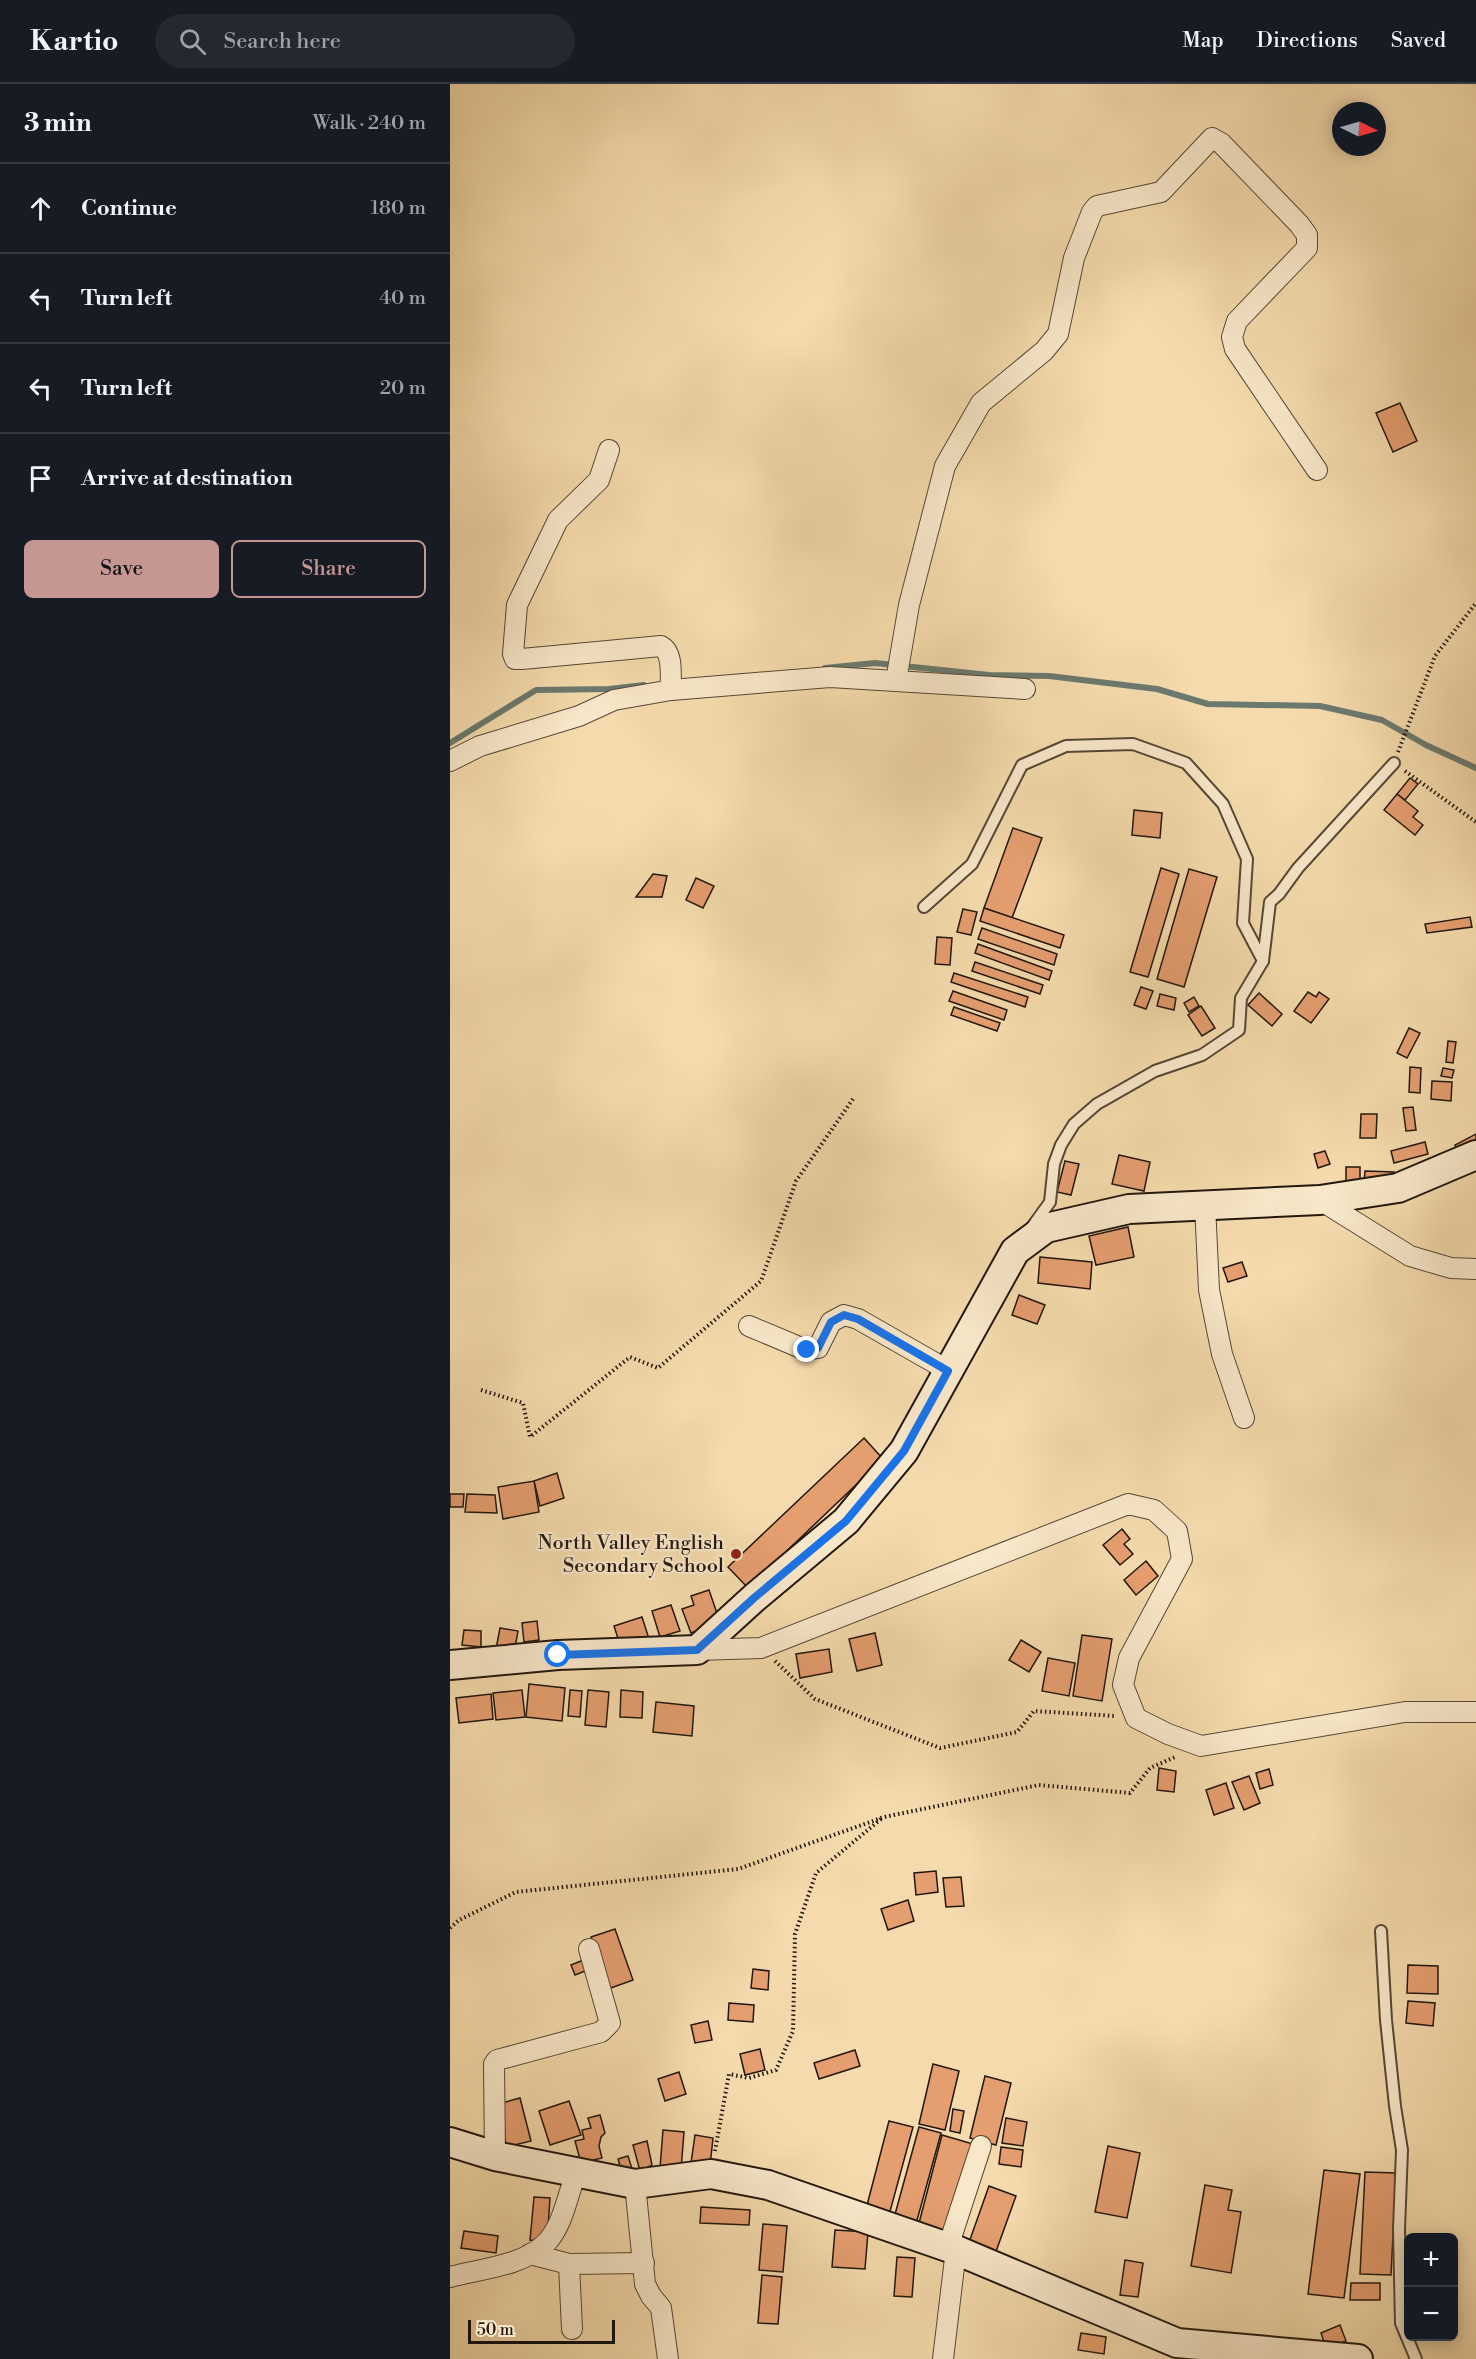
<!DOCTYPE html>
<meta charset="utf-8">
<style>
:root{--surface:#171b24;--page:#242831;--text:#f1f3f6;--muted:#9ea1a6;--line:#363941;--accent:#c59692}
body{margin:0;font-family:"Libre Bodoni",serif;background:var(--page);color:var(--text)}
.controls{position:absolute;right:18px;bottom:18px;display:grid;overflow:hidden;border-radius:9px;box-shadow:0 3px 15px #0003}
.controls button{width:54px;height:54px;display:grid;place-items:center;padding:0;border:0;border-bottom:2px solid var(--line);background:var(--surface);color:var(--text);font:30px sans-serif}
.compass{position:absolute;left:882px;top:18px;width:54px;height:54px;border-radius:50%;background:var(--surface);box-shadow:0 3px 15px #0003;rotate:95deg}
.scale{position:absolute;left:18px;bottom:15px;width:147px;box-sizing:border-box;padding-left:6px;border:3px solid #22170d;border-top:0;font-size:16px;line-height:21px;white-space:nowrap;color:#22170d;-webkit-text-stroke:4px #f8e7c9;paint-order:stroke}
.stop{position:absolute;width:18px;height:18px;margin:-14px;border:4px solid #1a73e8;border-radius:50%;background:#fff}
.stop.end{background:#1a73e8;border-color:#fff;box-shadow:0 2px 6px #0008}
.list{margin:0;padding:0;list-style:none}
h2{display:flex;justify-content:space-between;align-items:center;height:78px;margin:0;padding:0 24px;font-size:26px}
h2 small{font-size:20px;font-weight:400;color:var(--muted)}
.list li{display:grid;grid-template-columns:39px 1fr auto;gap:18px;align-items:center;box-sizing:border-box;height:90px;padding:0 24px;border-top:2px solid var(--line)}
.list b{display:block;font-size:22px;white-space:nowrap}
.list em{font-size:20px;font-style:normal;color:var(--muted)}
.actions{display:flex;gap:12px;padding:18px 24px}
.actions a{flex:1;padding:14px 0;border:2px solid var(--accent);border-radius:9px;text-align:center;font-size:21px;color:var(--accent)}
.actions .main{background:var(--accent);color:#111}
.icon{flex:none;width:33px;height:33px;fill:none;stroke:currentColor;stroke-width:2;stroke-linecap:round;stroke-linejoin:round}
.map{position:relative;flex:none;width:1026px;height:2275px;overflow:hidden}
header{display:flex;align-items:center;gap:36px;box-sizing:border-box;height:84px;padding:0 30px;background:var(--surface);border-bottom:2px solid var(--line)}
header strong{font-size:28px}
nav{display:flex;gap:33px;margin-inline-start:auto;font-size:21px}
.search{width:420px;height:54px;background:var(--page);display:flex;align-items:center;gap:15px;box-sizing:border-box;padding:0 21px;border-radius:33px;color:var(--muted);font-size:22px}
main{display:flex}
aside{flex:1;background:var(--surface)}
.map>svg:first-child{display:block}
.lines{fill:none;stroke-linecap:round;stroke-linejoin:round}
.stream{stroke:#6b796e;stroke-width:6}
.building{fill:#e59e70;stroke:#22170d;stroke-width:1.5}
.lane-casing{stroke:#564835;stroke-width:14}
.street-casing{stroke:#564835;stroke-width:22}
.secondary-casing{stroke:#22170d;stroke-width:32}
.path{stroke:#22170d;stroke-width:4;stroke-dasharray:1.5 3;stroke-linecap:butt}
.lane{stroke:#f8e7c9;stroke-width:10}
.street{stroke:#f8e7c9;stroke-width:20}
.secondary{stroke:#f8e7c9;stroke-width:28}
.route{stroke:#1a73e8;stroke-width:8}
.poi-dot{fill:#8f2418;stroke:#f8e7c9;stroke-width:2}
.labels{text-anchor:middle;stroke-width:4.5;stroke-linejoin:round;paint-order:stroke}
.poi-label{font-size:20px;fill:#22170d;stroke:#f8e7c9;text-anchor:end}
</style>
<header>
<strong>Kartio</strong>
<div class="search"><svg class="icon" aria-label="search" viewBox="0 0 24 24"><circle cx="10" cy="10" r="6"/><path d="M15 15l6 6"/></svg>Search here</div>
<nav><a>Map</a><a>Directions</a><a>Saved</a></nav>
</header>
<main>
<aside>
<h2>3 min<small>Walk · 240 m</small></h2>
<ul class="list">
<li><svg class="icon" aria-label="ahead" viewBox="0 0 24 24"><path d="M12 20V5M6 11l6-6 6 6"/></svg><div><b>Continue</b></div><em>180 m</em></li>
<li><svg class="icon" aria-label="left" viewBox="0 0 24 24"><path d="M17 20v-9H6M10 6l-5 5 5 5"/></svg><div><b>Turn left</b></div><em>40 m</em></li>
<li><svg class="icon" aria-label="left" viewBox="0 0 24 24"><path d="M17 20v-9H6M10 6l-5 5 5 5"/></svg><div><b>Turn left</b></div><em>20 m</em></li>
<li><svg class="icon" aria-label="arrive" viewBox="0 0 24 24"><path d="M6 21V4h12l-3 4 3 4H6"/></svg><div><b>Arrive at destination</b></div></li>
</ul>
<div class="actions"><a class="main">Save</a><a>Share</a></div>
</aside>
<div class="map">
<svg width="1026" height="2275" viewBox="0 0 1026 2275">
<rect width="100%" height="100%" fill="#f4daac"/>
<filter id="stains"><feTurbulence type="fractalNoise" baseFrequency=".00333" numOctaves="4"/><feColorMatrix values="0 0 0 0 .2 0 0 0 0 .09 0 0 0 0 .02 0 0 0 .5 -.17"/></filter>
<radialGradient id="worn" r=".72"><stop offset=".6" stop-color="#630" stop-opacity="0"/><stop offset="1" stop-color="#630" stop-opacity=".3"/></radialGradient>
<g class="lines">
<!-- stream -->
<g class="stream">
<polyline points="375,584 425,579 539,591 599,592 707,605 758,620 870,622 932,636 976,661 1026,684"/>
<polyline points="0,659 86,606 159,605 194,601"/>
</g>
</g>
<!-- building -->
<g class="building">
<polygon points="950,319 967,357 943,368 926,329"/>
<polygon points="960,694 968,700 955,716 947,710"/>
<polygon points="947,710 968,727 963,733 973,741 965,751 934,726"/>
<polygon points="684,726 712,729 710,754 682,751"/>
<polygon points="563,744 592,754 562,834 534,824"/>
<polygon points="711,784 729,790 698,893 680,888"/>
<polygon points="739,785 767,793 734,903 707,895"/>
<polygon points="203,790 217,792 212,813 186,813"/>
<polygon points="246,794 264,802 253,824 236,816"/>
<polygon points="534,824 614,851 610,864 530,837"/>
<polygon points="513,825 527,828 521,851 507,848"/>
<polygon points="1020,833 1022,843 977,849 975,840"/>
<polygon points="532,844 607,870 604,881 528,855"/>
<polygon points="487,853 502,854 500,881 485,880"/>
<polygon points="528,860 602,887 599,896 525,869"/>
<polygon points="525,878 593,901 590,910 522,887"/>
<polygon points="504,889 578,913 575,923 501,898"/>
<polygon points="691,903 703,907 696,925 684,921"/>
<polygon points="503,907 557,926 554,936 499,917"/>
<polygon points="858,908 866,913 869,908 879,915 861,939 844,927"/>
<polygon points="809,909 832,930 822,942 798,921"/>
<polygon points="710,910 726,914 724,926 707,922"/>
<polygon points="744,913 749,922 739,928 734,919"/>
<polygon points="751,922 765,944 752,952 738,931"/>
<polygon points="504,923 550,939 547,947 501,931"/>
<polygon points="959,944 970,949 957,974 947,969"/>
<polygon points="998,957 1006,958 1003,979 996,978"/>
<polygon points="960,983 971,984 970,1009 959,1008"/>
<polygon points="993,984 1004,986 1002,994 991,992"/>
<polygon points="982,997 1002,998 1001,1017 981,1015"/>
<polygon points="963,1023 966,1046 956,1047 953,1024"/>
<polygon points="911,1030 927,1030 926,1054 910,1054"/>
<polygon points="1026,1050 1026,1064 1010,1072 1005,1061"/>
<polygon points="975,1058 978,1070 944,1079 941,1067"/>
<polygon points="875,1067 880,1080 868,1084 864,1070"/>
<polygon points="669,1071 700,1078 694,1107 662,1100"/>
<polygon points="615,1077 629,1080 621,1111 607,1108"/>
<polygon points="896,1083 910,1083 910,1099 896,1098"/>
<polygon points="915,1087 944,1088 943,1100 914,1098"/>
<polygon points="678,1143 684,1173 646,1181 639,1152"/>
<polygon points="590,1173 642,1178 640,1205 588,1199"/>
<polygon points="792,1178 797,1192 778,1198 773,1184"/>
<polygon points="569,1211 595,1221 587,1240 562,1231"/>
<polygon points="414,1354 433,1375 298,1504 278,1483"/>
<polygon points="107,1389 114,1414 90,1422 84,1397"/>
<polygon points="84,1397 89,1428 53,1435 48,1403"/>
<polygon points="0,1410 14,1410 13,1423 0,1423"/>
<polygon points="17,1410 45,1411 47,1429 15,1428"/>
<polygon points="672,1445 680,1455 674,1460 683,1470 670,1481 653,1461"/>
<polygon points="696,1477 708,1492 686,1511 674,1496"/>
<polygon points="259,1506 270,1538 241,1549 232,1525 244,1521 241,1512"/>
<polygon points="221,1521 230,1547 210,1553 202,1527"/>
<polygon points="192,1533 199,1555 171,1564 164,1542"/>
<polygon points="87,1537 89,1556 74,1558 72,1539"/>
<polygon points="50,1544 68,1547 64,1569 46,1565"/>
<polygon points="14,1546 31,1547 31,1563 12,1561"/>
<polygon points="425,1549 432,1581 407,1587 399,1555"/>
<polygon points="632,1551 662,1555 652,1617 623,1612"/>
<polygon points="571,1556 591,1568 579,1588 559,1576"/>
<polygon points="379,1565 382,1588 350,1594 346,1570"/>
<polygon points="598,1574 625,1579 619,1612 592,1607"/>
<polygon points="79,1600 115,1604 112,1637 76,1633"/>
<polygon points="72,1606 75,1633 46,1636 43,1609"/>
<polygon points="120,1606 132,1607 130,1633 118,1632"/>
<polygon points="138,1606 159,1608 156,1643 135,1641"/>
<polygon points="171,1606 193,1608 192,1634 170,1633"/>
<polygon points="41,1610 43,1635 9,1639 6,1614"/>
<polygon points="206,1618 244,1622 242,1652 203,1648"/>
<polygon points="709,1684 726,1687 724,1708 707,1706"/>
<polygon points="819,1685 823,1701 810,1705 806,1689"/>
<polygon points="799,1692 810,1719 794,1726 782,1698"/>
<polygon points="776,1699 784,1724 764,1731 756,1706"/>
<polygon points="486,1787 488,1808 466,1811 464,1789"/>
<polygon points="511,1793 514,1822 496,1823 493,1794"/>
<polygon points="458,1816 464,1837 438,1846 431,1825"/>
<polygon points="165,1845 183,1896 158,1905 141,1853"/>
<polygon points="136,1875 140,1885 125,1891 121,1881"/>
<polygon points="958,1881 988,1882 988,1910 957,1909"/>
<polygon points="303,1885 319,1887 318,1906 301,1904"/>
<polygon points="958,1917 985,1919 983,1942 956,1939"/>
<polygon points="279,1919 304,1921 303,1938 278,1936"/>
<polygon points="258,1937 262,1956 245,1959 241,1941"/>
<polygon points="310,1965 315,1986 295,1991 290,1970"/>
<polygon points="405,1966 410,1982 369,1995 364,1979"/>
<polygon points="483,1980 509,1987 495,2046 469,2040"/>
<polygon points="229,1988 236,2010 215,2017 208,1995"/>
<polygon points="535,1992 561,1999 546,2061 520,2054"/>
<polygon points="70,2014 81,2057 56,2063 52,2019"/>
<polygon points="119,2017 131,2051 100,2061 89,2027"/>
<polygon points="503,2025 514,2027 510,2049 500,2047"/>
<polygon points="150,2031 155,2049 151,2053 149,2062 152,2074 131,2079 125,2057 134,2055 132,2046 141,2044 138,2034"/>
<polygon points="556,2034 577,2038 573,2062 552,2059"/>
<polygon points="439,2037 463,2043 439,2131 416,2125"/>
<polygon points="469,2043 491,2049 466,2140 444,2134"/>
<polygon points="213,2046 234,2048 231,2086 210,2084"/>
<polygon points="245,2051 263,2054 260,2082 241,2079"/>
<polygon points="492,2051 523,2060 499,2151 468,2143"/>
<polygon points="197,2057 202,2081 190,2087 183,2061"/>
<polygon points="658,2062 690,2069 677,2134 645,2128"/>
<polygon points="551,2063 573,2066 571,2083 549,2080"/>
<polygon points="178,2072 183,2088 173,2092 168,2075"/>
<polygon points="874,2086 910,2090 894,2214 858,2210"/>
<polygon points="915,2088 946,2089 941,2191 910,2190"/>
<polygon points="755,2101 782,2106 778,2126 791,2128 781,2189 741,2182"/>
<polygon points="539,2102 566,2112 544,2173 517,2164"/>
<polygon points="84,2113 100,2114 97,2158 80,2156"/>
<polygon points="251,2123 300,2126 299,2141 250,2139"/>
<polygon points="313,2140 337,2142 333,2188 309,2186"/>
<polygon points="385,2146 418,2148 415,2185 382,2183"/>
<polygon points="14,2147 48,2152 46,2169 11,2164"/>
<polygon points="447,2173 465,2174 462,2213 444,2212"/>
<polygon points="675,2176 693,2179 688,2213 670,2211"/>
<polygon points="312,2191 332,2193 328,2240 308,2239"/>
<polygon points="901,2199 930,2199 930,2216 900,2216"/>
<polygon points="890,2241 896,2257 876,2264 871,2249"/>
<polygon points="631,2249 656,2253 654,2270 628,2266"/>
</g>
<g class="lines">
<defs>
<g id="lane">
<polyline points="474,823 522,780 572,681 616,662 683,660 736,679 773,720 797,775 793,839 813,877 820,818 829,810 848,784 944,679"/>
<polyline points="582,1143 600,1118 604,1080 611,1061 624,1040 647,1020 705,987 752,971 789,946 791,914 813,877"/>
<polyline points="931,1847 936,1936 945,2022 952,2066 949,2145 951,2239 966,2275"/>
</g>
<g id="street">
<path d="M159,366L149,396L108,436L67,521L63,570L65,575H72L211,562C224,569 220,592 221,606"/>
<polyline points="446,597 459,521 495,382 531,319 594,267 608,250 624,174 642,128 647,122 711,108 762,54 771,59 849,140 857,151 857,164 787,237 782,253 785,265 867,386"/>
<polyline points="0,677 30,662 129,632 164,616 221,606 380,593 575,605"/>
<polyline points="870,1116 960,1172 1001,1184 1026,1185"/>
<polyline points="755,1121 759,1206 772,1270 794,1334"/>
<polyline points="299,1242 356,1266 368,1264 381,1238 394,1231 408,1235 499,1287"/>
<polyline points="247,1566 311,1564 678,1420 704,1426 727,1447 732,1475 679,1574 673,1601 686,1634 718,1650 751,1662 955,1628 1026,1628"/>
<polyline points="45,2072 44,1980 47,1976 151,1948 160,1939 139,1865"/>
<polyline points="185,2100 195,2200 201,2212 211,2224 218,2275"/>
<polyline points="498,2163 531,2062"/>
<polyline points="80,2170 119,2180 194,2179"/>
<polyline points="119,2180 122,2245"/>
<path d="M0,2193C30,2185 74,2182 97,2158C113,2141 118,2110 126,2089"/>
<polyline points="493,2275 506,2166"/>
</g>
<g id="secondary">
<polyline points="0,1581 108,1571 247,1566 304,1514 396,1437 454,1367 565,1167 596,1144 679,1125 870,1116 948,1104 1026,1071"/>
<polyline points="0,2058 45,2072 185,2100 261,2090 318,2101 506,2166 727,2259 908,2275"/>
</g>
</defs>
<!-- lane casing -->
<use href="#lane" class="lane-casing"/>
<!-- street casing -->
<use href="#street" class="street-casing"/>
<!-- secondary casing -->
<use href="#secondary" class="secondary-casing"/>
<!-- path -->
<g class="path">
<polyline points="948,668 985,572 1026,519"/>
<polyline points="955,687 1026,738"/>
<polyline points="31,1306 73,1319 80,1353 180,1273 208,1284 311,1197 346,1097 403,1015"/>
<polyline points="325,1577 365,1615 490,1664 567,1648 584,1627 665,1632"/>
<polyline points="0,1844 9,1836 66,1808 288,1785 434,1733 589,1701 680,1709 700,1684 725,1673"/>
<polyline points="265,2067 279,1990 299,1994 326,1986 343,1947 345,1850 366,1789 431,1735"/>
</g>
<!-- lane -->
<use href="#lane" class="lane"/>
<!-- street -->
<use href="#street" class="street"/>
<!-- secondary -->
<use href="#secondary" class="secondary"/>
</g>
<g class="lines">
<!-- route -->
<polyline class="route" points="108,1571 247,1566 304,1514 396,1437 454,1367 498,1287 408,1235 394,1231 381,1238 368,1264 357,1266"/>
</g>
<!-- markers -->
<circle class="poi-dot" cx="286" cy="1470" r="6"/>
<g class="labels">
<!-- poi labels -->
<g class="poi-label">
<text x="274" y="1465">North Valley English<tspan x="274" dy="23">Secondary School</tspan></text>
</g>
</g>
<rect width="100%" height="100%" filter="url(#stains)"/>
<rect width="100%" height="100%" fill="url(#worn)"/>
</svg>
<div class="controls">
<button>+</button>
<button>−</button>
</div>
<svg class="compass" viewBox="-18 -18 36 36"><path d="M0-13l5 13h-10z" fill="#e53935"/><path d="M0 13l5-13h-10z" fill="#9ea1a6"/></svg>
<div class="scale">50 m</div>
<div class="stop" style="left:108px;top:1571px"></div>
<div class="stop end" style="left:357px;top:1266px"></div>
</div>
</main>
